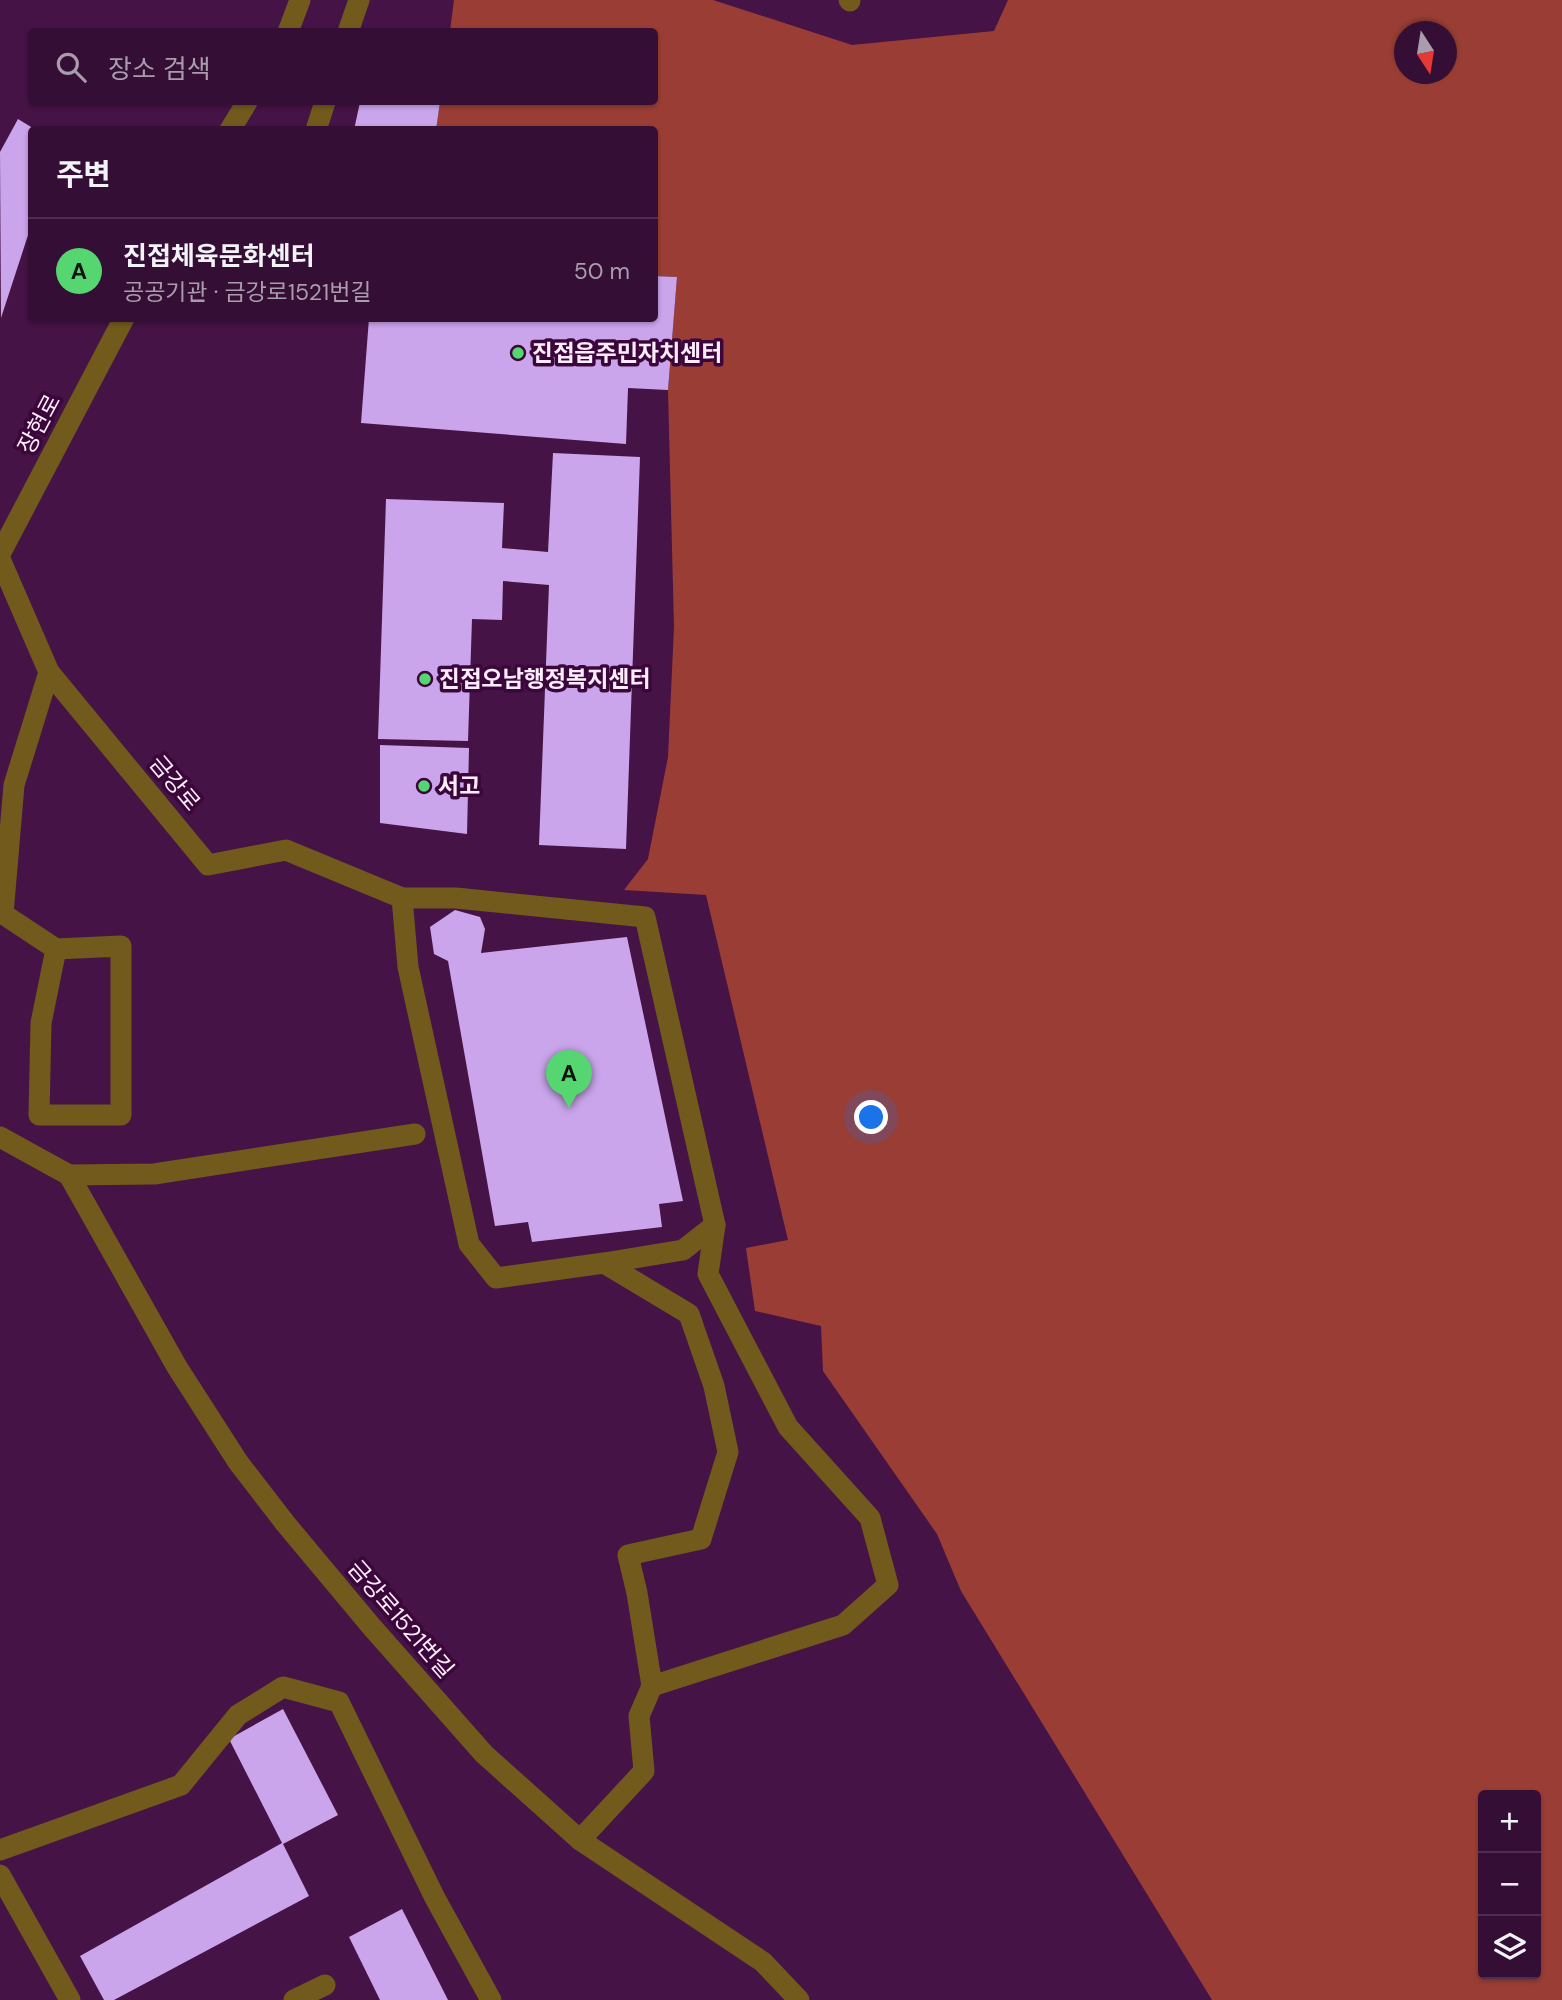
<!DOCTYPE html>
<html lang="ko">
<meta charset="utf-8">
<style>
:root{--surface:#340e34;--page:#3f1c40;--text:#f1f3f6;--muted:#a99cac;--line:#4e2e4f;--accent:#55d671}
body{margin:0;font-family:"DM Sans","Noto Sans KR",sans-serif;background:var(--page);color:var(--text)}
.controls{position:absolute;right:21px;bottom:21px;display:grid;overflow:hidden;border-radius:7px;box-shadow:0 2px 5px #0004}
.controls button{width:63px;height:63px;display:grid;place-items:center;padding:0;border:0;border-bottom:2px solid var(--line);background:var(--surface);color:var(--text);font:35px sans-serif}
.compass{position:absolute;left:1394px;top:21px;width:63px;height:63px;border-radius:50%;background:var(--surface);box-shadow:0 2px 5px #0004;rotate:168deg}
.you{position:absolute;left:872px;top:1118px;width:24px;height:24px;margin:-18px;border:5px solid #fff;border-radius:50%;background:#1a73e8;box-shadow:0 0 0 10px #1a73e833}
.badge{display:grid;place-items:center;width:46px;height:46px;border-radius:50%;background:var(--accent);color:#111;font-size:23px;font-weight:700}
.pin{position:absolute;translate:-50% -58px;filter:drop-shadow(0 2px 4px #0008)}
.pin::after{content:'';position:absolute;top:37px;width:24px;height:21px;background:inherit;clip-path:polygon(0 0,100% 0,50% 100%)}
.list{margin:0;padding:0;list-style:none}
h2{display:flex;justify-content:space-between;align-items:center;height:91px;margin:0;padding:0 28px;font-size:30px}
h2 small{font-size:23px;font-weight:400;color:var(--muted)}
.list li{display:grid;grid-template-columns:46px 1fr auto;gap:21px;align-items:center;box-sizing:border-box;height:105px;padding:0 28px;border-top:2px solid var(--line)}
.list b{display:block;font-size:26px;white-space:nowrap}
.list p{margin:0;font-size:23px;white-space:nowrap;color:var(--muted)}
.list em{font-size:23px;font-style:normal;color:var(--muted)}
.icon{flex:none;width:38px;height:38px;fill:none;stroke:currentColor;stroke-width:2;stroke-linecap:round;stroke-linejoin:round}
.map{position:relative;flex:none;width:1562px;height:2000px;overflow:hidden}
.search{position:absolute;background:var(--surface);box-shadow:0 2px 5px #0004;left:28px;top:28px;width:630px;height:77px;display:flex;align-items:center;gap:18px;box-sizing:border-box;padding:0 24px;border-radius:7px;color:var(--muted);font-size:26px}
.panel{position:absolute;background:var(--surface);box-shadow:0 2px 5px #0004;left:28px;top:126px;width:630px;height:196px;border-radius:7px}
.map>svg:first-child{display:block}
.forest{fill:#9a3e35;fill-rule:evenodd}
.building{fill:#caa5eb}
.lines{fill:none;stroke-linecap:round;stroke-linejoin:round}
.minor{stroke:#715a1c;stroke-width:21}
.poi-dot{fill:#55d671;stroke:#3b073b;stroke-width:2.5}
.labels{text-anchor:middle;stroke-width:7;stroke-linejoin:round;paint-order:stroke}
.poi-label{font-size:23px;font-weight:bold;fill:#ffecfd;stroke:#3b073b;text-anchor:start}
.street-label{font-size:23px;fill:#ffecfd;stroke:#3b073b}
</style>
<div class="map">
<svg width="1562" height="2000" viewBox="0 0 1562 2000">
<rect width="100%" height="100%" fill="#461346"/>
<!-- forest -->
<path class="forest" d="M454,0H713L852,45L994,31L1008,0H1562V2000H1212L961,1591L937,1534L823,1371L821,1326L755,1311L746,1248L788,1240L706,895L624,890L648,859L668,757L674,627L668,390L677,277L655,276L654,130H436L440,102H654V32L450,31ZM1404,32H1446V74H1404ZM1483,1795H1536V1974H1483Z"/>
<!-- building -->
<g class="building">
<polygon points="360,102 440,102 436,130 354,130"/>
<polygon points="18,119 36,130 32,130 32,223 1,318 0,152"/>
<polygon points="654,276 677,277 668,390 628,388 626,444 361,423 369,318 654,318"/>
<polygon points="553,453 640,457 626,849 539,845 549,585 503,581 502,620 472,619 468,741 378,739 386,499 504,503 502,548 548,552"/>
<polygon points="380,745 469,748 467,834 380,823"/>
<polygon points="455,910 480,917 485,929 481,953 627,937 683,1201 659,1204 662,1227 532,1242 528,1222 495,1226 448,961 434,954 430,927"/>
<polygon points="283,1709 338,1815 283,1844 309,1896 114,2000 104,2000 80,1956 282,1843 229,1739"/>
<polygon points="402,1909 448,2000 380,2000 349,1937"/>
</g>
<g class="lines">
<!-- minor -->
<g class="minor">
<polyline points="849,0 850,1"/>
<polyline points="288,32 300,0"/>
<polyline points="348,32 359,0"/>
<polyline points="230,130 247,102"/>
<polyline points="316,130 325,102"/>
<polyline points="0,554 124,318"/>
<polyline points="0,559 49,672 208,865 286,850 402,898"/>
<polyline points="49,672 14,785 3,914 56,949 41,1023 39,1115 121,1115 121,946 56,949"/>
<polygon points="402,898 456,898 645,917 715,1225 708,1274 788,1427 870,1518 888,1585 843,1625 652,1686 637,1593 628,1555 701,1539 728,1452 714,1386 689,1314 604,1263 496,1278 469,1244 408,967"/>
<polyline points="0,1137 69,1175 154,1174 415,1134"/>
<polyline points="69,1175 177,1367 238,1462 285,1523 371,1626 484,1754 580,1840 763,1962 799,2000"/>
<polyline points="604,1263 683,1250 715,1225"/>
<polyline points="580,1840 644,1771 639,1716 652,1686"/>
<polyline points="0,1850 181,1785 238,1715 283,1687 339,1702 435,1898 491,2000"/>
<polyline points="0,1875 70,2000"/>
<polyline points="294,2000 325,1985"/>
</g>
</g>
<!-- markers -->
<g class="poi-dot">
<circle cx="518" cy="353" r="7"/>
<circle cx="425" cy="679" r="7"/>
<circle cx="424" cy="786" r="7"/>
</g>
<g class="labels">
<!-- poi labels -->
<g class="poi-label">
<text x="532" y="361">진접읍주민자치센터</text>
<text x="439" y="687">진접오남행정복지센터</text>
<text x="438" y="794">서고</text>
</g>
<!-- street labels -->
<g class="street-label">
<text transform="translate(39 424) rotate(-62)" y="8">장현로</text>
<text transform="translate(175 783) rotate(50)" y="8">금강로</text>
<text transform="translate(401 1619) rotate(49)" y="8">금강로1521번길</text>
</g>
</g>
</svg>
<div class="controls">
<button>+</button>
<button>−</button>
<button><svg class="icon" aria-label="layers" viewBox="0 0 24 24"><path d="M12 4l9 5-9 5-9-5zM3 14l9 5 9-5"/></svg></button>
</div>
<svg class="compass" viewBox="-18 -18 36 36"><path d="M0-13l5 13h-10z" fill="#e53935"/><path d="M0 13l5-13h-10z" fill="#a99cac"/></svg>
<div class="you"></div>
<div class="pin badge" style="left:569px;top:1108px">A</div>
<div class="search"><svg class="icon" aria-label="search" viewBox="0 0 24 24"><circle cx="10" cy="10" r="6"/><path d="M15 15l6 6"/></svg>장소 검색</div>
<section class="panel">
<h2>주변<small></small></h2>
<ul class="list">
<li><span class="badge">A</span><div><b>진접체육문화센터</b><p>공공기관 · 금강로1521번길</p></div><em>50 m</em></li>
</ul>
</section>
</div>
